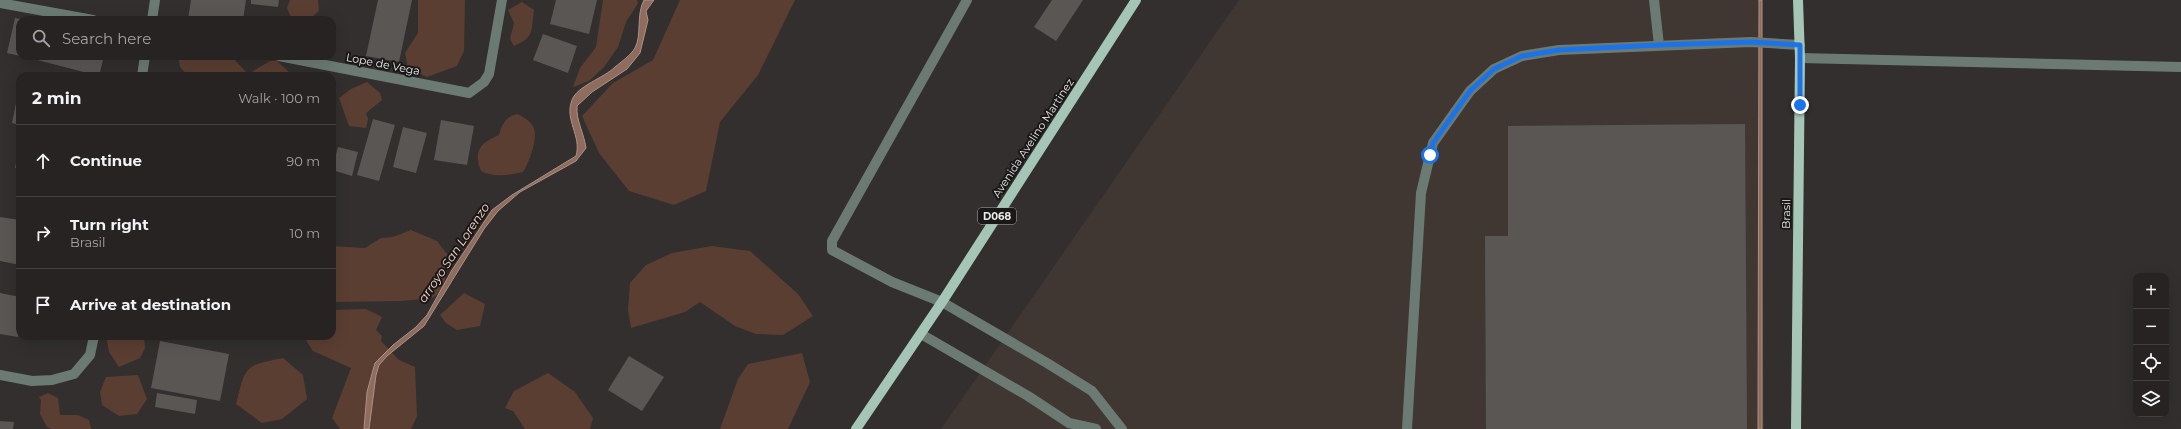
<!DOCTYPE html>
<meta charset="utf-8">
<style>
:root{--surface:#262322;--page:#2e2b2a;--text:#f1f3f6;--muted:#a4a4a5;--line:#424040}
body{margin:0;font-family:Montserrat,sans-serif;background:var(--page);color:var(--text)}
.controls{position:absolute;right:12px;bottom:12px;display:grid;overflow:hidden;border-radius:8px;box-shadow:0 4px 16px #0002}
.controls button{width:36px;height:36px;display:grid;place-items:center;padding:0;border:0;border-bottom:1px solid var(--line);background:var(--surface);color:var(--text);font:20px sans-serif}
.stop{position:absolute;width:12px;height:12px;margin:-9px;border:3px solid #1a73e8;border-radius:50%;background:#fff}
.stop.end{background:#1a73e8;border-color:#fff;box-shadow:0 1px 4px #0008}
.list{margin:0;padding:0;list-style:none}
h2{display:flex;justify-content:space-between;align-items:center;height:52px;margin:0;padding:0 16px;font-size:17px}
h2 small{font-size:13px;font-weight:400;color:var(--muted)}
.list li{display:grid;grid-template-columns:26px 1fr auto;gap:12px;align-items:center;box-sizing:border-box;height:72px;padding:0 16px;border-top:1px solid var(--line)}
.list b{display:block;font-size:15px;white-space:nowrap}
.list p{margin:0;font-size:13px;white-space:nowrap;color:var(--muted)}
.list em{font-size:13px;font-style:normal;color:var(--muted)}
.icon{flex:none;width:22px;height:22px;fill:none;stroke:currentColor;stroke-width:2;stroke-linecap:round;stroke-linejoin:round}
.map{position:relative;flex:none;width:2181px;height:429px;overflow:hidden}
.search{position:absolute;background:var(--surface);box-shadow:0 4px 16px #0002;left:16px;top:16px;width:320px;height:44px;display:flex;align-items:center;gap:10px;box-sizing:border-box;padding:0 14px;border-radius:12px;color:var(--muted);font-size:15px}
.panel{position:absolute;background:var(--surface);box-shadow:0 4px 16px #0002;left:16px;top:72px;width:320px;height:268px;border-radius:12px}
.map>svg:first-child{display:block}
.built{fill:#403733}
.green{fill:#5b3e32}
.water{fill:#8f6c5e;stroke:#ab9287}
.building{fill:#595654}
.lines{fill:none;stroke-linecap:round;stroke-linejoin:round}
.minor{stroke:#6b7b73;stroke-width:10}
.major{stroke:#a5c6b6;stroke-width:10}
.route{stroke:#1a73e8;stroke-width:5}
.labels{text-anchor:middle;stroke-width:4;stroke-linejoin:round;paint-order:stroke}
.shield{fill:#191717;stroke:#acaaa9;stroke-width:1}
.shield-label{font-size:10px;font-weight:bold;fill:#ebe9e8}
.street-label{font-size:11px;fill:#ebe9e8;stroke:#191717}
.water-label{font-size:12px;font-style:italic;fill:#fdd7c8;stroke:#191717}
</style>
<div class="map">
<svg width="2181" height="429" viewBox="0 0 2181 429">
<rect width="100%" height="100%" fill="#322f2e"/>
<!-- built -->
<polygon class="built" points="1239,0 1760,0 1764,429 941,429"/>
<!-- green -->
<g class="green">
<polygon points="290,0 318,0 319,11 309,20 292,20 287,8"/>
<polygon points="418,0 465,0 464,51 457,66 427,77 408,68 405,53 418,33"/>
<polygon points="603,0 637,0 638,3 626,22 618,47 604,67 589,81 573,87 580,68 596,47"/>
<polygon points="680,0 795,0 758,75 720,122 706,191 674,205 629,191 599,153 582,116 613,83 653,60"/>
<path d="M522,2L534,10C531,31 535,37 514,46L510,39L514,23L508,10Z"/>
<polygon points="178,56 231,56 248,74 247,76 188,76 180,67"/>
<polygon points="270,61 277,61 291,74 310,73 318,76 253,76 253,71"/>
<polygon points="367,82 380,93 382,100 366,113 368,119 366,128 349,126 339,98 351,89"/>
<path d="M518,114C523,117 530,121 533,126C539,138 529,162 523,172C509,175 494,178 481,171C473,151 480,143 499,135C502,124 506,116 518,114Z"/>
<polygon points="411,230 437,241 450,258 442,292 432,298 402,301 332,302 332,246 365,248 381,238 393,237"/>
<polygon points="712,246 750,251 798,294 813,316 783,335 756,334 735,326 700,302 685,312 631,328 628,310 630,283 646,265 672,253"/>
<polygon points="464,293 485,304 480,326 457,330 446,323 440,315"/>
<polygon points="366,309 382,317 376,330 382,336 381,341 399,360 415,367 417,416 411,429 340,429 332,418 351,368 313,351 303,336 332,336 332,310"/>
<polygon points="106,336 144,336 145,348 140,358 119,367 109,352"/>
<polygon points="802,353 810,382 788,429 720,429 738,379 748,364"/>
<path d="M283,358L303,375L307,399L282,419L262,423L236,404C246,366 243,366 283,358Z"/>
<polygon points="548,373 575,392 593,418 590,429 525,429 513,411 505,408 514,391"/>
<polygon points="138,375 147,399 137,414 119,416 102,405 100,392 106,377"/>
<polygon points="48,393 58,398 60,415 78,415 89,420 91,429 52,429 47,427 40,414 41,400 39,397"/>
</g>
<!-- water -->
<g class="water">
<path d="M644,0H654L646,11L648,20L640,53L627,69L592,92L577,106C576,121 584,133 586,148L576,161L520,192L498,211L484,229L424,326L387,356L379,365L376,375L369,429H364L367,392L375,363L393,345L416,327L427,315L452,270L492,210L512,195L576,156C582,136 564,120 572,100C577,86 604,78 615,67C621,62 631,55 635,48C642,35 636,15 644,0Z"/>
<polygon points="1759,0 1762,0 1762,429 1758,429"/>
</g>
<!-- building -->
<g class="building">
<polygon points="191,0 246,0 243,20 188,19"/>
<polygon points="251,0 279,0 278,7 251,4"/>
<polygon points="378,0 412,0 399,62 366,56"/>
<polygon points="556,0 597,0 589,34 550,24"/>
<polygon points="1052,0 1083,0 1056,41 1034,27"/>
<polygon points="15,18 20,19 20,56 7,53"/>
<polygon points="543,34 577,46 568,73 533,60"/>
<polygon points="22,56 104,56 99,76"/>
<polygon points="19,88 20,88 20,125 12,123"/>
<polygon points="373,119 395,125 379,181 357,175"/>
<polygon points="441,120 474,126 467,165 434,160"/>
<polygon points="1745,124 1747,429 1486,429 1485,236 1508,236 1508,126"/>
<polygon points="403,127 427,133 416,173 393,167"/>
<polygon points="338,147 358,152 352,176 332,170"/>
<polygon points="19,149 20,150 20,169 15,168"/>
<polygon points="0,217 20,220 20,265 0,261"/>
<polygon points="0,293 20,297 18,337 0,334"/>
<polygon points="160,341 229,354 220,401 151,388"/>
<polygon points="629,356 664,377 642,411 608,390"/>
<polygon points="157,393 197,400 195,414 155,407"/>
<polygon points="0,421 14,422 13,429 0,429"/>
</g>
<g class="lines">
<!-- minor -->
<g class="minor">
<polyline points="967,0 832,241 832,250 892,282 942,302 1047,363 1092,391 1122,429"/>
<polyline points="1654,0 1659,45"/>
<polyline points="0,3 93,20"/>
<polyline points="152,20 155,0"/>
<polyline points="279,56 469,93 484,82 489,74 502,0"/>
<polyline points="1800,58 2181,67"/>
<polyline points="142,76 145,56"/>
<polyline points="921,334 1028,396 1069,423 1096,429"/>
<polyline points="0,375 32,381 52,380 74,374 90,355 94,336"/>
<polyline points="1407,429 1421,193 1433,143 1470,91 1494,69 1522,56 1559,50 1751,42 1800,45"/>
</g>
<!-- major -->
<g class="major">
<polyline points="856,429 942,302 1136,0"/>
<polyline points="1796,429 1800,58 1798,0"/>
</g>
</g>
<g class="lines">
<!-- route -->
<polyline class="route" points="1430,155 1433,143 1470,91 1494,69 1522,56 1559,50 1659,45 1751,42 1800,45 1800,105"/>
</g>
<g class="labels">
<!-- shield labels -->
<rect class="shield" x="978" y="208" width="38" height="16" rx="3"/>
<g class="shield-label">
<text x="997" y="220">D068</text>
</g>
<!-- street labels -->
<g class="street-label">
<text transform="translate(383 64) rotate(11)" y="4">Lope de Vega</text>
<text transform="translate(1033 138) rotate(-57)" y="4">Avenida Avelino Martinez</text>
<text transform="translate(1786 214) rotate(-89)" y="4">Brasil</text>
</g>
<!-- water labels -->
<g class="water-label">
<text transform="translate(454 253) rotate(-56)" y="4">arroyo San Lorenzo</text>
</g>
</g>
</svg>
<div class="controls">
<button>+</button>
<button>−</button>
<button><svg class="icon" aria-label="locate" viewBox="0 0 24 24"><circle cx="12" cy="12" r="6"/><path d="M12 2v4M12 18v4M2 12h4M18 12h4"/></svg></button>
<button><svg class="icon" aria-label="layers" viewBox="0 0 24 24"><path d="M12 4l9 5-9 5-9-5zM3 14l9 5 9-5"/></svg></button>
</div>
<div class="stop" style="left:1430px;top:155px"></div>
<div class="stop end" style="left:1800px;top:105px"></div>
<div class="search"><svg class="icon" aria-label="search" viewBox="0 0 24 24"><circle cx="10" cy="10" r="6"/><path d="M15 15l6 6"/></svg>Search here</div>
<section class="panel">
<h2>2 min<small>Walk · 100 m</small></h2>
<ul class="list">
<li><svg class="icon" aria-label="ahead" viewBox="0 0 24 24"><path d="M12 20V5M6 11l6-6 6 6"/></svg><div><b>Continue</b></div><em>90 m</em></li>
<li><svg class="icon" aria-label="right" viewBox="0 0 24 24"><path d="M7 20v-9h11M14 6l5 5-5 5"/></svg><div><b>Turn right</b><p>Brasil</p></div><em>10 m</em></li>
<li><svg class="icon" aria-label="arrive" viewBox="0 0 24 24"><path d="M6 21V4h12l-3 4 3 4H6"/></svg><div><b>Arrive at destination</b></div></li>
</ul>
</section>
</div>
